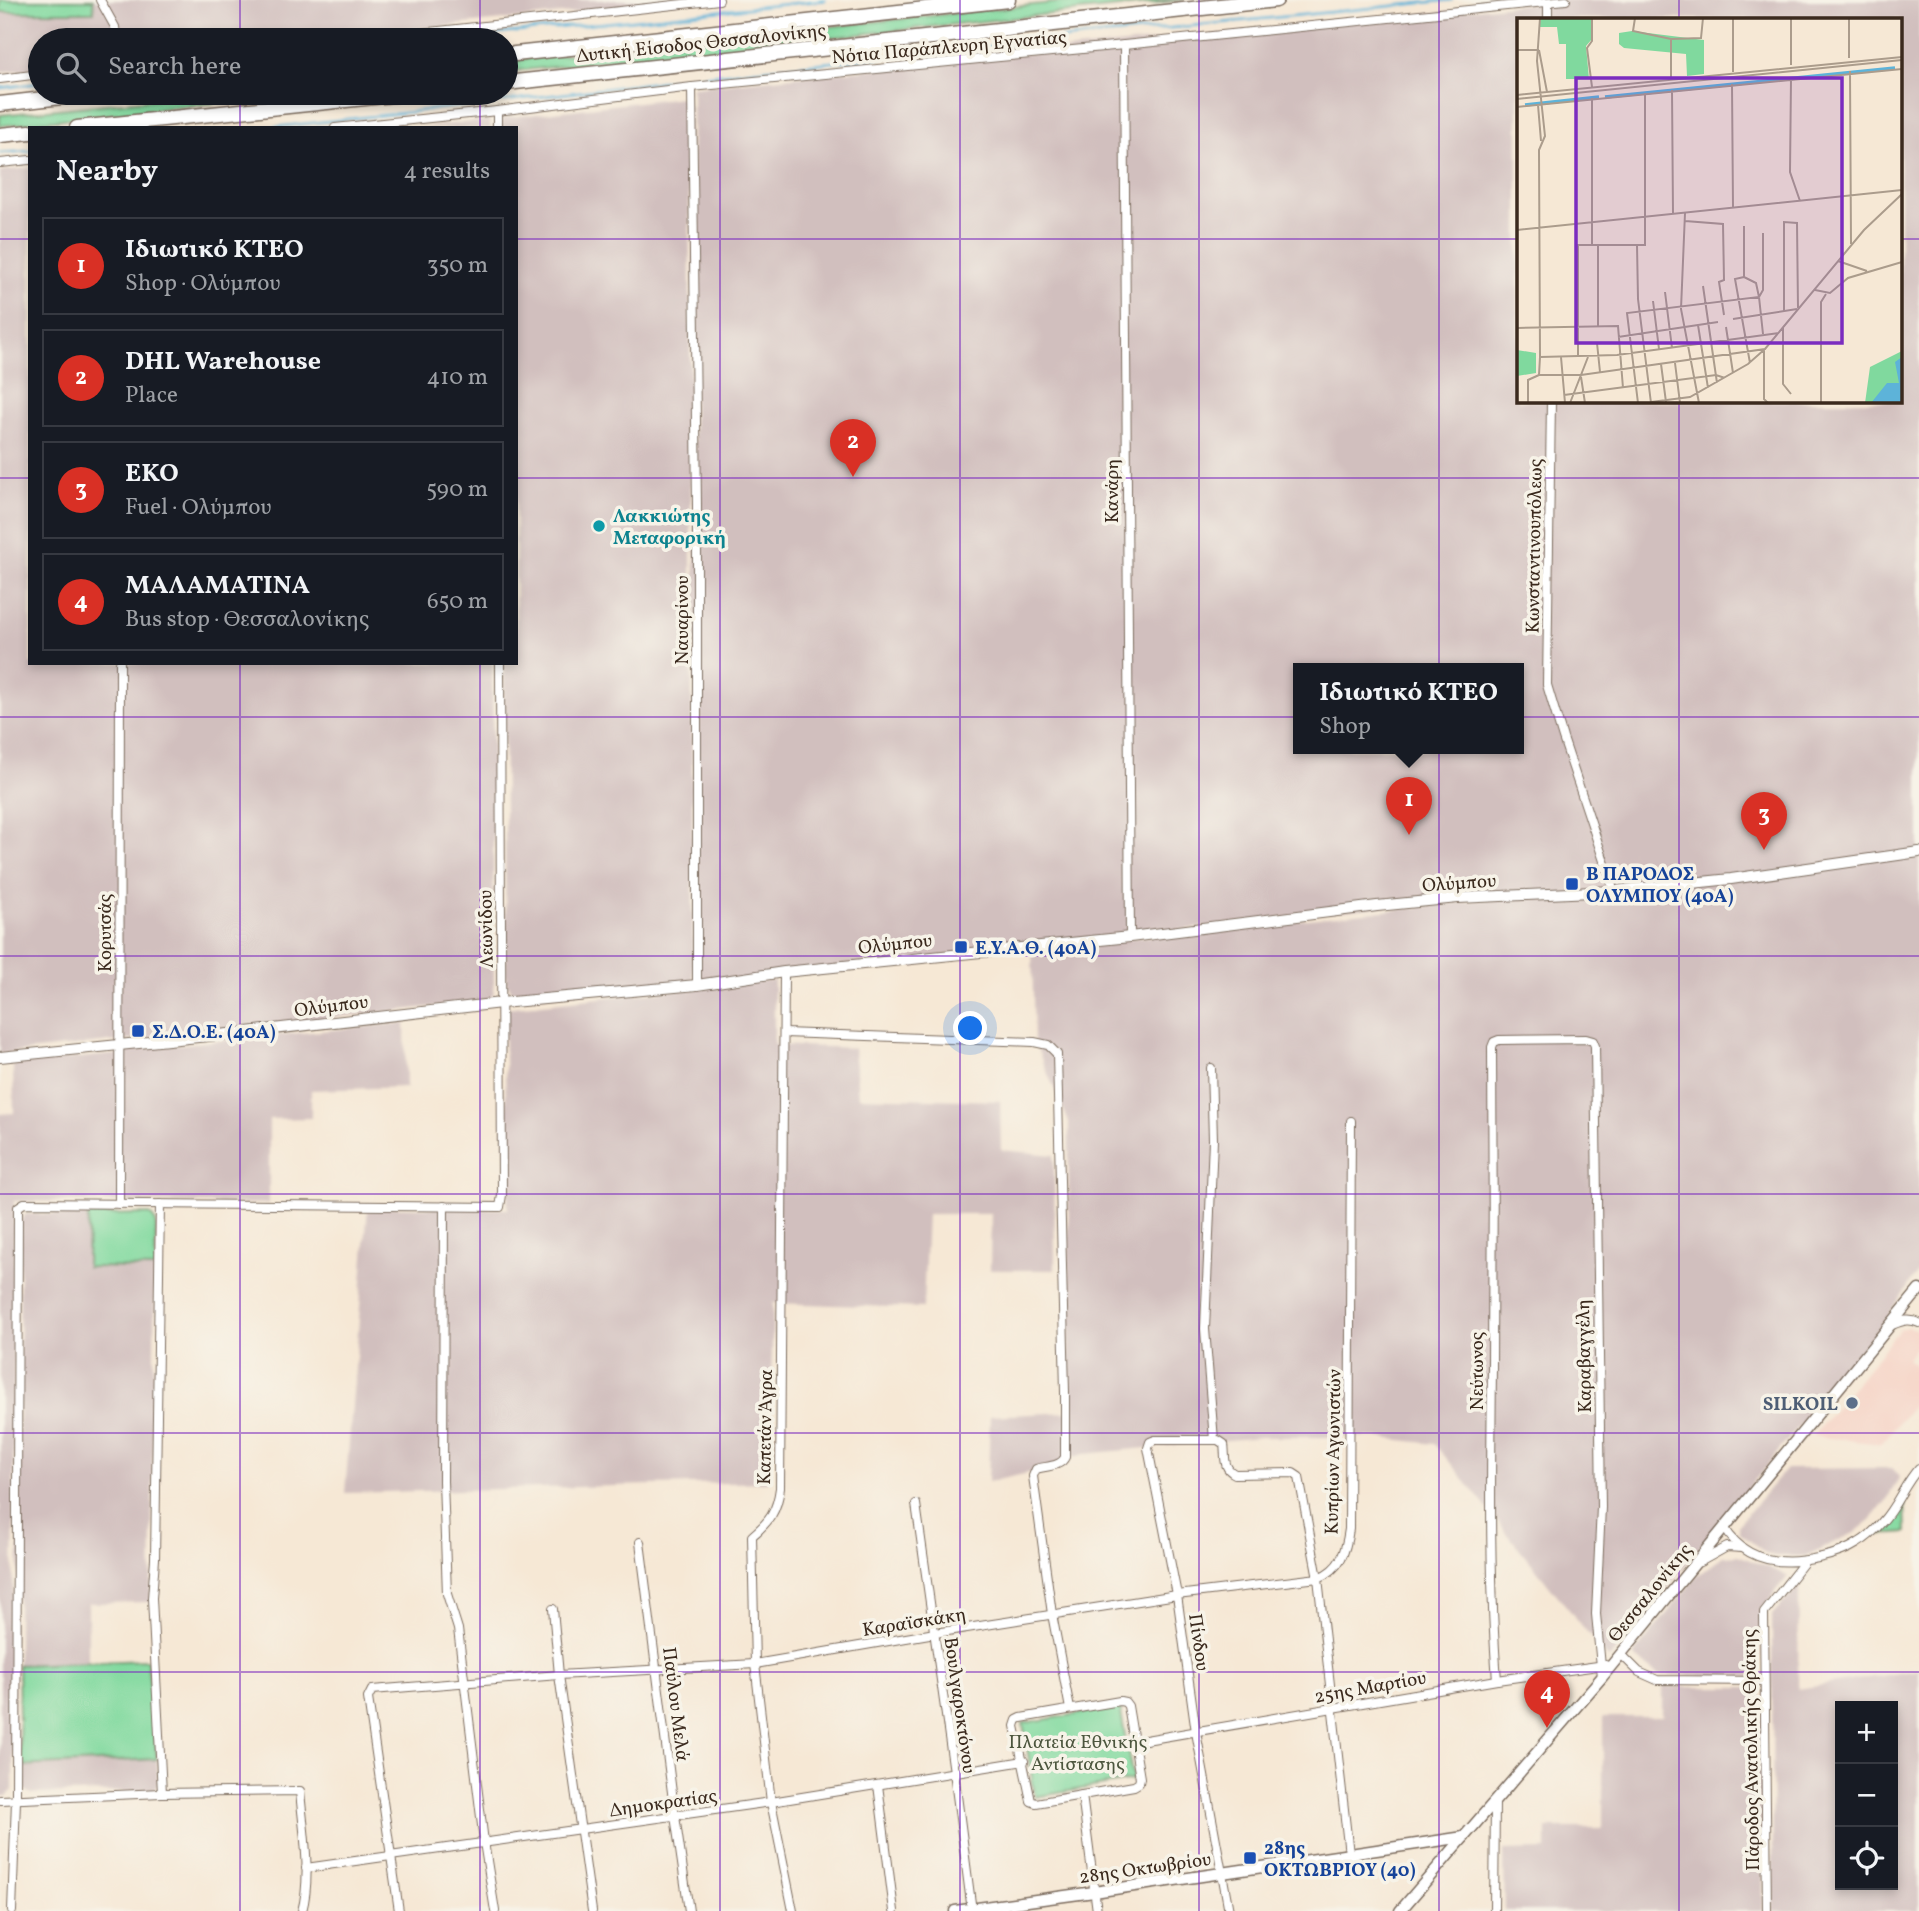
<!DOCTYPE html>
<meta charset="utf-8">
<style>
:root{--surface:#171b24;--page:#242831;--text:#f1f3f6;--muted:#9ea1a6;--line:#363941;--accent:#d93025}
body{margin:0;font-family:Vollkorn,serif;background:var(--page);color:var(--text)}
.controls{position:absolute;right:21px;bottom:21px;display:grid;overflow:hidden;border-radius:0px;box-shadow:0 4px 10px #0003}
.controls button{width:63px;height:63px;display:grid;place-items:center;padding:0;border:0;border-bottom:2px solid var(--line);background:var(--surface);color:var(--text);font:35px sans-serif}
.you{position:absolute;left:971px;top:1029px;width:24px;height:24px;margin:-18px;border:5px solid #fff;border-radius:50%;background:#1a73e8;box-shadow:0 0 0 10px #1a73e833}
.badge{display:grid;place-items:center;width:46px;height:46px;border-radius:50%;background:var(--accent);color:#fff;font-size:23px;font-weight:700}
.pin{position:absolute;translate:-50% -58px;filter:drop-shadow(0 2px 4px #0008)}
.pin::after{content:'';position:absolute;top:37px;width:24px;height:21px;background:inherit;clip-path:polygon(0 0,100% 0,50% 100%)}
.popup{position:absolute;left:1293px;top:663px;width:231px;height:91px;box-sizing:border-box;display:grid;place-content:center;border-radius:0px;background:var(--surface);filter:drop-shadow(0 2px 5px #0005);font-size:23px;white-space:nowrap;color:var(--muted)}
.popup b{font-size:26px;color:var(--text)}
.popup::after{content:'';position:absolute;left:50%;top:100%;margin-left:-14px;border:14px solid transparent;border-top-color:var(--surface)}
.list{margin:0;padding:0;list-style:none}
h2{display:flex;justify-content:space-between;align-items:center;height:91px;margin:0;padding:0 28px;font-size:30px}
h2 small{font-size:23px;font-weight:400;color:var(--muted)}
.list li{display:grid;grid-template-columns:46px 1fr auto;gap:21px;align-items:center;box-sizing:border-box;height:98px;margin:0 14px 14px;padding:0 14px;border:2px solid var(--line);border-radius:0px}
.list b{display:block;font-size:26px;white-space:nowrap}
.list p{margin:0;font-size:23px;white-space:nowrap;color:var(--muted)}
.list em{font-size:23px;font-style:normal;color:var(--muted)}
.icon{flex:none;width:38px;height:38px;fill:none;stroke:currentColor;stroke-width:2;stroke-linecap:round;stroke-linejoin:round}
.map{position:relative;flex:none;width:1919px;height:1911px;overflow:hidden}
.search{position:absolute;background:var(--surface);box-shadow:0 4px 10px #0003;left:28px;top:28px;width:490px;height:77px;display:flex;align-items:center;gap:18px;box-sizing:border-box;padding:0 24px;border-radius:38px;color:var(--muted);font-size:26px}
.panel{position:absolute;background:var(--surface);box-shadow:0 4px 10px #0003;left:28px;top:126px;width:490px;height:539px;border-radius:0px}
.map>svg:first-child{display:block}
.built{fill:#f6d2c4}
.industrial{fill:#d1bfbe;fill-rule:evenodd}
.green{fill:#80d99e;stroke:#5e825e;stroke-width:2}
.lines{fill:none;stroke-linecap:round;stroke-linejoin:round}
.stream{stroke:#5db3d9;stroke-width:2.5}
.minor-casing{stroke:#7c6c5e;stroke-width:10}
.tertiary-casing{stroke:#7c6c5e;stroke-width:12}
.secondary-casing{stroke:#7c6c5e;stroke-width:13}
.motorway-casing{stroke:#7c6c5e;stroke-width:17}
.minor{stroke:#fff;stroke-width:8}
.tertiary{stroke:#fff;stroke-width:10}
.secondary{stroke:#fff;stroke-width:10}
.motorway{stroke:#fff;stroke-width:14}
.grid{fill:none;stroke:#7b2cbf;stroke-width:2;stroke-opacity:0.55}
.culture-dot{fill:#0f9aa8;stroke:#f7f3e8;stroke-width:2.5}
.transit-dot{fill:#1a4fb4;stroke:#f7f3e8;stroke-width:2.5}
.service-dot{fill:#5c6f8a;stroke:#f7f3e8;stroke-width:2.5}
.labels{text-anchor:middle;stroke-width:7;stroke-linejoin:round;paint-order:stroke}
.street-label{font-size:19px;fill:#3b2a1e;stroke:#f7f3e8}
.culture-label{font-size:19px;font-weight:bold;fill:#0d838f;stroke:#f7f3e8;text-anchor:start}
.transit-label{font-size:19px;font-weight:bold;fill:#164399;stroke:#f7f3e8;text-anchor:start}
.service-label{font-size:19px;font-weight:bold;fill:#4e5e75;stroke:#f7f3e8;text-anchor:end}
.park-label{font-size:19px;fill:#4c563e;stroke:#f7f3e8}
.inset-river{fill:none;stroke:#5db3d9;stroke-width:3.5}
.inset-road{fill:none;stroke:#ab9c8c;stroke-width:2}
.view{fill:#7b2cbf;fill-opacity:0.15;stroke:#7b2cbf;stroke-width:3.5}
.inset-edge{fill:none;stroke:#3b2a1e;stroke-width:3.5}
</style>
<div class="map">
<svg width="1919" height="1911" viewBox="0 0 1919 1911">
<rect width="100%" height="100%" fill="#f7f3e8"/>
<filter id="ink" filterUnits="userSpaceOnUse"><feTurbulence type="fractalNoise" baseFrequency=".0143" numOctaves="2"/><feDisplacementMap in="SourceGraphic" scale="14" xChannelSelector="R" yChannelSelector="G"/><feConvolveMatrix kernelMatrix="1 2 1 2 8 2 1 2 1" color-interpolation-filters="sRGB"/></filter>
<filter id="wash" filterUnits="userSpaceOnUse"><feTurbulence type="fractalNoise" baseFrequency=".00686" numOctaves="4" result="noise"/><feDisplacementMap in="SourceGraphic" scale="28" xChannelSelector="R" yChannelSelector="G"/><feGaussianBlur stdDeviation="1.57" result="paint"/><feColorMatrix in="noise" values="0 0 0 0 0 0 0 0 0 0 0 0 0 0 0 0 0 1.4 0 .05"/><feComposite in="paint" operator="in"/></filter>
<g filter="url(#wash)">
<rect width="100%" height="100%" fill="#f6e8d5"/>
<!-- built -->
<polygon class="built" points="1907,1327 1919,1330 1919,1342 1907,1359 1919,1369 1919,1398 1881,1444 1813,1436 1900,1329"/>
<!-- industrial -->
<g class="industrial">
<polygon points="93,0 695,0 311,40 40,40 40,68 0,72 0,12 93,12"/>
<path d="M1566,0H1919V1270L1883,1323L1609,1659L1435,1444L1373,1437H1260L1084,1454L1073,1457L1064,1465L988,1482L990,1416L1068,1412L1069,1122L1034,1042L1032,949L1523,896L1458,898L697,985L692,87ZM1518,19H1900V401H1518ZM1299,669H1519V749H1299Z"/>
<polygon points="681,97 689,106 693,978 687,983 523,998 514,994 506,982 504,663 516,663 516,128 502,128 502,121 504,118"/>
<polygon points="490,120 490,128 420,128 453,124"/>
<polygon points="30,168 30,663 492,663 494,992 490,998 484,1001 0,1054 0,171"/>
<polygon points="774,980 774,1045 854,1048 858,1097 1000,1101 1001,1150 1054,1155 1055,1270 990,1270 991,1214 927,1214 923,1308 773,1303 769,1482 345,1493 368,1207 508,1209 504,1008"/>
<polygon points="405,1023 406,1087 311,1090 311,1118 269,1119 269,1204 14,1201 13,1790 7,1796 0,1796 0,1114 14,1113 13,1066 16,1064 121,1054 122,1050"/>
<polygon points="26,1214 88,1215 88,1266 155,1268 151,1602 88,1603 88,1662 18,1665 20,1221"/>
<polygon points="1892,1468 1900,1476 1886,1501 1872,1519 1854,1533 1805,1556 1775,1556 1767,1554 1739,1532 1738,1525 1786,1469"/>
<polygon points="1738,1555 1788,1576 1760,1612 1759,1676 1659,1675 1633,1656 1696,1577 1724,1556"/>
<path d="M1799,1586L1798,1689L1919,1670V1911H1773L1772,1615ZM1840,1706H1893V1885H1840Z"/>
<polygon points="1663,1687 1753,1687 1763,1697 1763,1911 1505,1911 1504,1851 1546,1850 1546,1828 1603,1828 1603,1717 1663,1717"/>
<polygon points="157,1759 158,1785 151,1791 32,1794 20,1787 20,1766"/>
</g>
<!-- green -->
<g class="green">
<polygon points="0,0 93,0 94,12 0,12"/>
<polygon points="1080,0 1184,0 506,72 506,61"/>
<polygon points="212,93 308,93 0,126 0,115"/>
<polygon points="150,1214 156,1222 155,1268 87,1267 88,1215"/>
<polygon points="1905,1503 1906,1532 1881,1534"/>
<polygon points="147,1660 157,1759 20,1766 18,1665"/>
<polygon points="1120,1707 1133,1780 1035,1797 1023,1723"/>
</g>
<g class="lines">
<!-- stream -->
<g class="stream">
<polyline points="441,40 825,0"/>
<polyline points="0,88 40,83"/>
<polyline points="266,128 473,105 752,70 1452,0"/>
<polyline points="0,153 30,151"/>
</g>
</g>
</g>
<g filter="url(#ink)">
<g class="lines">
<defs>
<g id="minor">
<polyline points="100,0 115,27 117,40"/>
<polyline points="1548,2 1548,19"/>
<polyline points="357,40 719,0"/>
<polyline points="1124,45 1130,937"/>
<polyline points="0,79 40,74"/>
<polyline points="692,87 697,505 697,985"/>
<polyline points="497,111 497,128"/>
<polyline points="335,128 497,111 692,87 1124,45 1566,0"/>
<polyline points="0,163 30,160"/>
<polyline points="1551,401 1547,685 1563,738 1614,891"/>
<path d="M784,972L780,1488C777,1511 770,1521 752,1536L755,1664L771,1802L793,1911"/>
<path d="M784,1033L1034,1042L1048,1045L1057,1054L1065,1392V1457C1061,1467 1045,1466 1036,1469L1033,1476L1052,1614L1070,1709"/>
<polyline points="1211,1068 1213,1140 1205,1329 1214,1440"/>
<polyline points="119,1204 120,663"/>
<polyline points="160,1204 155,1559 152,1598 162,1793"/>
<polyline points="444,1206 443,1481 447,1594 458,1629 484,1842 495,1911"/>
<path d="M1892,1325C1902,1321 1909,1318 1919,1323"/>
<polyline points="916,1504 954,1772 972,1911"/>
<path d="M1724,1527C1745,1562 1781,1566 1818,1558C1833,1555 1846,1551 1858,1543C1867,1538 1876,1529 1882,1522C1897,1506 1904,1484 1919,1468"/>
<polyline points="640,1542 675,1816 689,1911"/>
<polyline points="1700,1562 1727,1547 1742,1548"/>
<polyline points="553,1609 559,1675 592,1911"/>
<polyline points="1621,1654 1639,1672 1657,1680 1764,1681"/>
<path d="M1497,1680C1489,1576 1491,1471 1492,1366C1493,1260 1493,1153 1492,1047L1494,1042L1499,1040L1586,1039L1593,1041L1595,1046L1601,1507L1596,1614L1602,1677"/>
<polygon points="1120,1701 1125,1702 1128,1706 1140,1778 1139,1783 1134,1786 1036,1803 1031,1801 1015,1726 1017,1720 1021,1718"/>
<polyline points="1134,1742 1497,1680 1605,1665"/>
<polyline points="878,1785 894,1911"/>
<polyline points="1082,1795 1097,1911"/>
<path d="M0,1800L162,1793L300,1791C303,1828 312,1875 302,1911"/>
<path d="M1349,1854L1318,1578C1341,1569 1346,1551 1349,1529L1351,1121"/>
<polyline points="306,1868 771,1802 1024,1761"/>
<polyline points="12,1911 16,1800 18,1207 24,1203 500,1207 502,1195 500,663"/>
<path d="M399,1911L368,1698L372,1690L559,1675L755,1664L935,1633L1177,1595L1318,1578L1299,1477L1293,1473L1235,1474C1222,1468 1226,1456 1224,1444L1218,1440H1155L1150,1442L1148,1448L1177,1595L1196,1732L1229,1911"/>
<polyline points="1494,1911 1495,1801"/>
<polyline points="1767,1911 1764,1613 1805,1561"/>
</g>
<polyline id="tertiary" points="0,1057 238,1033 501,1003 697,985 784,972 1130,937 1377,906 1458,898 1614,891 1731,879 1919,852"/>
<g id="secondary">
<polyline points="955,1911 1094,1892 1464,1837"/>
<polyline points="1400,1911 1602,1677 1919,1290"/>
</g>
<g id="motorway">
<polyline points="506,55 1008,0"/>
<polyline points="506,83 1276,0"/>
<polyline points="0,104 97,93"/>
<polyline points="77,128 413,93"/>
<polyline points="0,135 30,132"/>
</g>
</defs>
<!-- minor casing -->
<use href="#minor" class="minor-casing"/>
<!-- tertiary casing -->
<use href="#tertiary" class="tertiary-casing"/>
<!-- secondary casing -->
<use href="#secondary" class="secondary-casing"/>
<!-- motorway casing -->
<use href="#motorway" class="motorway-casing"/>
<!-- minor -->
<use href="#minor" class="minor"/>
<!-- tertiary -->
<use href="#tertiary" class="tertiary"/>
<!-- secondary -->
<use href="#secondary" class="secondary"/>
<!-- motorway -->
<use href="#motorway" class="motorway"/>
</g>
</g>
<!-- grid -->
<path class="grid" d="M240,0V40M480,0V40M720,0V1911M960,0V1911M1199,0V1911M1439,0V1911M1679,0V19M240,93V128M480,93V128M0,239H30M516,239H1518M1900,239H1919M1679,401V1911M0,478H30M516,478H1919M240,663V1911M480,663V1911M0,717H1919M0,956H1919M0,1194H1919M0,1433H1919M0,1672H1919"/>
<!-- markers -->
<circle class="culture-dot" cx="599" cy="526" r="7"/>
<g class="transit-dot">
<rect x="1565" y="877" width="14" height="14" rx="3.5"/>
<rect x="954" y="940" width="14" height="14" rx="3.5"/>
<rect x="131" y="1024" width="14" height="14" rx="3.5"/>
<rect x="1243" y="1851" width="14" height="14" rx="3.5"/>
</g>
<circle class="service-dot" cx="1852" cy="1403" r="7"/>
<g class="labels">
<!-- street labels -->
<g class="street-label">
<text transform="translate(701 42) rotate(-6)" y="7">Δυτική Είσοδος Θεσσαλονίκης</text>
<text transform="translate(949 46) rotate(-5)" y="7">Νότια Παράπλευρη Εγνατίας</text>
<text transform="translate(1111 491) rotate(-90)" y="7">Κανάρη</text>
<text transform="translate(1533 546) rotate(-89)" y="7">Κωνσταντινουπόλεως</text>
<text transform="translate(681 620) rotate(-90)" y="7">Ναυαρίνου</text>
<text transform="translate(1459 882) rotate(-4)" y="7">Ολύμπου</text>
<text transform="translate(485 929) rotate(-91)" y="7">Λεωνίδου</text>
<text transform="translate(104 933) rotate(-90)" y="7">Κορυτσάς</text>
<text transform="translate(895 943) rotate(-6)" y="7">Ολύμπου</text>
<text transform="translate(331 1005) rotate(-7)" y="7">Ολύμπου</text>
<text transform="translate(1583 1356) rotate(-91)" y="7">Καραβαγγέλη</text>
<text transform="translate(1476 1371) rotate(-90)" y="7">Νεύτωνος</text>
<text transform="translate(764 1427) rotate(-89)" y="7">Καπετάν Άγρα</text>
<text transform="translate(1332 1452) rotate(-89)" y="7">Κυπρίων Αγωνιστών</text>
<text transform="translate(1649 1592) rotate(-51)" y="7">Θεσσαλονίκης</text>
<text transform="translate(914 1621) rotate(-9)" y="7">Καραϊσκάκη</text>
<text transform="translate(1200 1642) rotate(82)" y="7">Πίνδου</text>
<text transform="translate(1370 1686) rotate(-10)" y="7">25ης Μαρτίου</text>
<text transform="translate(677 1704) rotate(83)" y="7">Παύλου Μελά</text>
<text transform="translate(961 1705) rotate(82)" y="7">Βουλγαροκτόνου</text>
<text transform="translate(1750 1750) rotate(-91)" y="7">Πάροδος Ανατολικής Θράκης</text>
<text transform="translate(663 1802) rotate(-8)" y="7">Δημοκρατίας</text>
<text transform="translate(1145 1867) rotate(-8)" y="7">28ης Οκτωβρίου</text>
</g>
<!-- culture labels -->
<g class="culture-label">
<text x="613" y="522">Λακκιώτης<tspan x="613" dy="22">Μεταφορική</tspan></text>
</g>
<!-- transit labels -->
<g class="transit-label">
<text x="1586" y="880">Β ΠΑΡΟΔΟΣ<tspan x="1586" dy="22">ΟΛΥΜΠΟΥ (40Α)</tspan></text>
<text x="975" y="954">Ε.Υ.Α.Θ. (40Α)</text>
<text x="152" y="1038">Σ.Δ.Ο.Ε. (40Α)</text>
<text x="1264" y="1854">28ης<tspan x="1264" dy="22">ΟΚΤΩΒΡΙΟΥ (40)</tspan></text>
</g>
<!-- service labels -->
<g class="service-label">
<text x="1838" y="1410">SILKOIL</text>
</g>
<!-- park labels -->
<g class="park-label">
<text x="1078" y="1748">Πλατεία Εθνικής<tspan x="1078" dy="22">Αντίστασης</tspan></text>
</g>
</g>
<!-- overview -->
<g transform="translate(1517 18)">
<rect width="385" height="385" fill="#f6e8d5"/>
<path d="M75,0V21L69,28L72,61H49V26H42L40,9H23V1ZM115,13L187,22V56L170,58L169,36L107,30L102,26V15ZM0,332L19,335V355L0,358ZM385,333V385H348L353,349Z" fill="#80d99e"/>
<path d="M385,339V385H354L370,365H382L378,344Z" fill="#5db3d9"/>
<path class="inset-river" d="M88,79L378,50M8,87L82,79"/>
<path class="inset-road" d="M118,0L116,13L154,21L184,20L186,0M216,0V54M154,21V60M0,32H22M22,32L30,74M332,40V0M274,47V0M333,53L334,226M274,61L273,154L283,183M215,66L216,190M75,69L70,30L75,23V0M155,72L156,196M0,77L385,39M0,81L385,42M21,87L24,123M0,89L385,51M168,195L164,291L182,385M168,203L206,206L207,262L202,264L207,297M227,208V259M0,212L385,172M75,227V80M81,227V308M120,227L121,281L134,385M321,243L350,253M227,259L218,261L233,345M186,268L200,365M298,272L313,275L331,260L385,244M148,274L155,330M136,283L142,331M267,293V204L280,205L281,290M216,301L280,291M181,307L191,370M209,309L216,355M0,310L101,308L106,370M266,310V366L274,376M246,316L242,279L246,272V215M101,319L201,304M61,325H100M80,325L83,354M247,331V381L251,385M61,337V227H128V75M23,339L100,337L262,315M44,339L48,385M158,345L163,385M144,346L149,384M22,357H64L248,331L347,212L385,176M64,359L68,385M47,377L199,357L208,360M134,384L173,379L231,346L248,331M11,385V362L22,357L23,339L22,132L28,118L20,43L23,0M53,385L71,339M121,385L110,295L242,279L239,265L227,259M304,385V284L309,276"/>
<path class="view" d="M59,60H325V325H59Z"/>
<rect width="385" height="385" class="inset-edge"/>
</g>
</svg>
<div class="controls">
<button>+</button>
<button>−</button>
<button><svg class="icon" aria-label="locate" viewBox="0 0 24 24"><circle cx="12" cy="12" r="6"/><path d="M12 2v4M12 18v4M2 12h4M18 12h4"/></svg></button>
</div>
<div class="you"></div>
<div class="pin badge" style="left:1409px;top:835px">1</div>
<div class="popup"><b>Ιδιωτικό ΚΤΕΟ</b>Shop</div>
<div class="pin badge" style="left:853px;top:477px">2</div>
<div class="pin badge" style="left:1764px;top:850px">3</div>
<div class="pin badge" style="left:1547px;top:1728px">4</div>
<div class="search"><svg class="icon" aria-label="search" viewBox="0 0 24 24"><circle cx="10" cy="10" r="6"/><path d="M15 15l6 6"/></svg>Search here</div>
<section class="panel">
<h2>Nearby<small>4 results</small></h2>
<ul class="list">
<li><span class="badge">1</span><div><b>Ιδιωτικό ΚΤΕΟ</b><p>Shop · Ολύμπου</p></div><em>350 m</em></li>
<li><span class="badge">2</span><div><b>DHL Warehouse</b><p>Place</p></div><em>410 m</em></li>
<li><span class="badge">3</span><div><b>EKO</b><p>Fuel · Ολύμπου</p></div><em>590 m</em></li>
<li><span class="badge">4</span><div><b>ΜΑΛΑΜΑΤΙΝΑ</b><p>Bus stop · Θεσσαλονίκης</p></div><em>650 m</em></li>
</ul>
</section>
</div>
